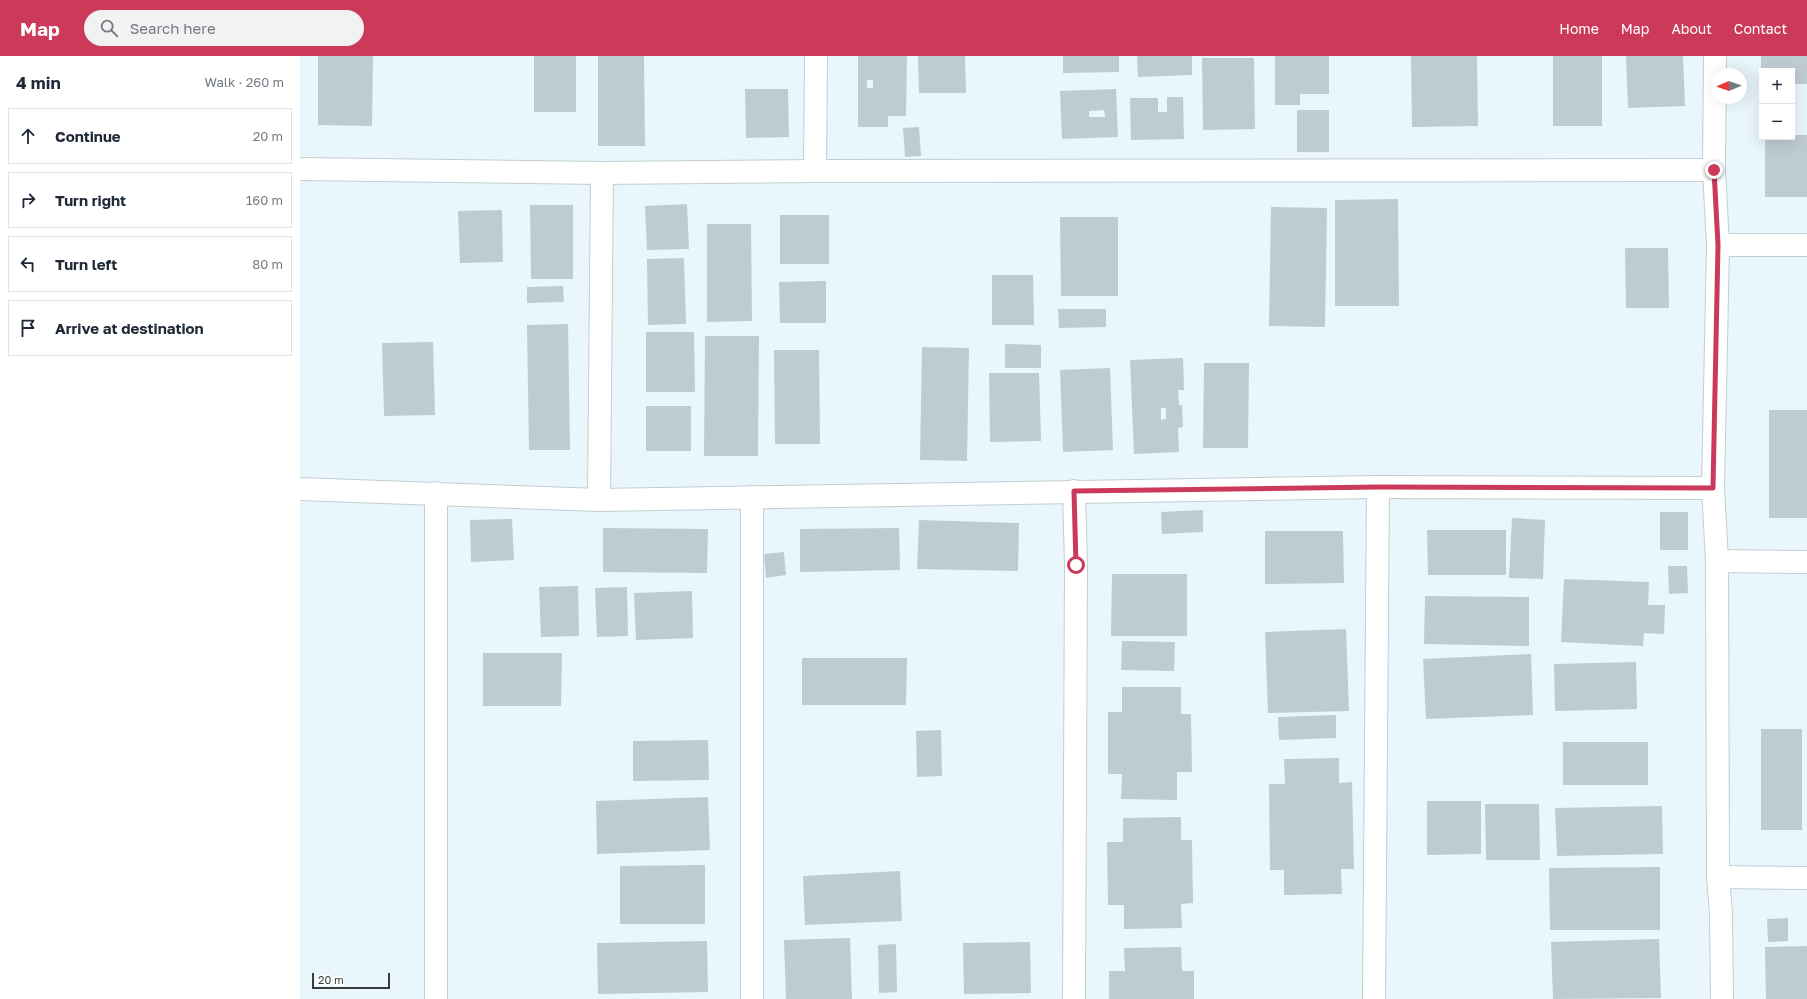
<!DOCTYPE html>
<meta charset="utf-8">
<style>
:root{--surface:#fff;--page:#f2f2f3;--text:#1f2937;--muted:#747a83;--line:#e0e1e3;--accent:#cb3b59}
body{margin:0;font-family:"Golos Text",sans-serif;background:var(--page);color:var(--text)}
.controls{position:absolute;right:12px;top:12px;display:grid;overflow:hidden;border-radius:0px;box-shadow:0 4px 16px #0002}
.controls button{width:36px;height:36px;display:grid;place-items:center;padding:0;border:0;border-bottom:1px solid var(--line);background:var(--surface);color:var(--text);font:20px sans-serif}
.compass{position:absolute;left:1411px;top:12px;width:36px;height:36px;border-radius:50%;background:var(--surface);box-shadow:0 4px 16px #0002;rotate:268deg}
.scale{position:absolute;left:12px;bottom:10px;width:78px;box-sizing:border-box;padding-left:4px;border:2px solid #383e40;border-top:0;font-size:11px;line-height:14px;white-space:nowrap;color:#383e40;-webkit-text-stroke:3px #fff;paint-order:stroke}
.stop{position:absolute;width:12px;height:12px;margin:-9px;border:3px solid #cb3b59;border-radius:50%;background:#fff}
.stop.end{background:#cb3b59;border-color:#fff;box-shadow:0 1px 4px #0008}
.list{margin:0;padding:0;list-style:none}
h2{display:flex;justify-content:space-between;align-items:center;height:52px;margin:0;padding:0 16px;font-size:17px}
h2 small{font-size:13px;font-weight:400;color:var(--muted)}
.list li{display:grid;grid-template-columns:26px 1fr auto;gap:12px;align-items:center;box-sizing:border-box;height:56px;margin:0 8px 8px;padding:0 8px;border:1px solid var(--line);border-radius:0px}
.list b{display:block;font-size:15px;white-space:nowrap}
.list em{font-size:13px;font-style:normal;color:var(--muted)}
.icon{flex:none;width:22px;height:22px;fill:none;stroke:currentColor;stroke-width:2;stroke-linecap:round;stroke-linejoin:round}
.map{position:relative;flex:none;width:1507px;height:943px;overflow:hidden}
header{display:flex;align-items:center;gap:24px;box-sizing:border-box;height:56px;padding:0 20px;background:var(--accent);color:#fff}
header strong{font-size:19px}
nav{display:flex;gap:22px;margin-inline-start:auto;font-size:14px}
.search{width:280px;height:36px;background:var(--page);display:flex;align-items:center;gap:10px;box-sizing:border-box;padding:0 14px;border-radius:22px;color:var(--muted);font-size:15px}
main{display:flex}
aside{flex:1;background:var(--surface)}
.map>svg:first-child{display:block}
.building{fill:#beccd1;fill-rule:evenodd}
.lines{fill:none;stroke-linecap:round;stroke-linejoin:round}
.street-casing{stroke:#c1ced3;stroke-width:24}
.street{stroke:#fff;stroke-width:22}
.route{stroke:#cb3b59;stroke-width:5}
</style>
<header>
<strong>Map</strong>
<div class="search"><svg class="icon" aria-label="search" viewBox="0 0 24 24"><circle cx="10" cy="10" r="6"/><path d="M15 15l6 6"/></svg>Search here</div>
<nav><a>Home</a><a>Map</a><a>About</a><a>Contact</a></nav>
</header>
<main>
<aside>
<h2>4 min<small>Walk · 260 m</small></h2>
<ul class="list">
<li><svg class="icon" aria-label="ahead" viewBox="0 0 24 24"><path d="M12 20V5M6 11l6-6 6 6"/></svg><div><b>Continue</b></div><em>20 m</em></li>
<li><svg class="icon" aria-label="right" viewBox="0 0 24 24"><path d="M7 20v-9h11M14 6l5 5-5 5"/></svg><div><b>Turn right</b></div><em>160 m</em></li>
<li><svg class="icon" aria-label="left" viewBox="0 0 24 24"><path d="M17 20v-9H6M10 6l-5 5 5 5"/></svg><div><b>Turn left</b></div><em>80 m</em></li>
<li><svg class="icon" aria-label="arrive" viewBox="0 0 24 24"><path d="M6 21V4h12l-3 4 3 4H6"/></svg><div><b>Arrive at destination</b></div></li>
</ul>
</aside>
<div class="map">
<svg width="1507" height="943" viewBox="0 0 1507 943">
<rect width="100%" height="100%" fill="#e9f7fc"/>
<!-- building -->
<g class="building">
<polygon points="18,0 73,0 72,70 18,69"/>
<rect x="234" y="0" width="42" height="56"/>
<polygon points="298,0 344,0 345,90 298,90"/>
<path d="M558,0H607L606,60H588V71H558ZM567,24H573V32H567Z"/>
<polygon points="618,0 665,0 666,37 619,37"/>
<polygon points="763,0 819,0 819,16 763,17"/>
<polygon points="837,0 892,0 892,19 838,21"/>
<polygon points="975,0 1029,0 1029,38 1000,38 1000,49 975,49"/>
<polygon points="1111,0 1177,0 1178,70 1112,71"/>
<rect x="1253" y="0" width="49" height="70"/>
<polygon points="1326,0 1383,0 1385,50 1328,52"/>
<polygon points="1461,0 1507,0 1507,28 1492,28 1492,15 1461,15"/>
<polygon points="902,2 954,2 955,73 903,74"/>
<polygon points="445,33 488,33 489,81 446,82"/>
<path d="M816,33L818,81L762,83L760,35ZM804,54L805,61H789V55Z"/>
<polygon points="867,41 883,41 884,83 831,84 830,42 858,42 858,56 867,56"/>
<rect x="997" y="54" width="32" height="42"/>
<polygon points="619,71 621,100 605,101 603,72"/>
<polygon points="1492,79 1507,79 1507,141 1465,141 1465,81 1492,81"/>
<polygon points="1098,143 1099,250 1035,250 1035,144"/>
<polygon points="387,148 389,193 347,194 345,150"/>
<polygon points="230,149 273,149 273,223 231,223"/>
<polygon points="971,151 1027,152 1025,271 969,270"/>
<polygon points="202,154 203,206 160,207 158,155"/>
<rect x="480" y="159" width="49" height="49"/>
<polygon points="760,161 818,161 818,240 761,240"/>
<polygon points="407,168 451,168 452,265 407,266"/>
<polygon points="1325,192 1368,192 1369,252 1326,252"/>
<polygon points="384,202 386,268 348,269 347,203"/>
<polygon points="692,219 733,219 734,269 692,269"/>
<polygon points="526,225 526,267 480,267 479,226"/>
<polygon points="263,230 264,246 227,247 227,231"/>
<polygon points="758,253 806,253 806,271 759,272"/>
<polygon points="268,268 270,394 229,394 227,269"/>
<polygon points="346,276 394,276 395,336 346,336"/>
<polygon points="405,280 459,280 458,400 404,400"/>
<polygon points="133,286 135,359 84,360 82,287"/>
<polygon points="705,288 741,289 741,312 705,312"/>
<polygon points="622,291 669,292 667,405 620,404"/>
<polygon points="474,294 519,294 520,388 475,388"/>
<path d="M883,302L884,334H878L879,349H882L883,371L878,372L879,396L834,398L830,304ZM861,352H866V363L861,364Z"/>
<polygon points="904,307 949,307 948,392 903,392"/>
<polygon points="810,312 813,394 763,396 760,314"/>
<polygon points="689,317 739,317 741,385 690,386"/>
<rect x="346" y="350" width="45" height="45"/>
<rect x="1469" y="354" width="38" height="108"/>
<polygon points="903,454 903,476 862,478 861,456"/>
<rect x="1360" y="456" width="28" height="38"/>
<polygon points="1212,462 1245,464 1243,523 1209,522"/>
<polygon points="212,463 214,504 171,506 170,464"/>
<polygon points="619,464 719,467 718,515 617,513"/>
<polygon points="303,472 408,473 407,517 303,516"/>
<polygon points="599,472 600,514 500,516 500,473"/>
<polygon points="1127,474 1206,474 1206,519 1128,519"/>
<polygon points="965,475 1043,475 1044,527 965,528"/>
<polygon points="484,496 486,519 466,522 464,498"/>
<polygon points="1368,510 1387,510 1388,537 1369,538"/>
<polygon points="812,518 887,518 887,580 811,580"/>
<polygon points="1264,523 1349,526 1348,549 1365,549 1364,578 1344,577 1343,590 1261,586"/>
<polygon points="278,530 279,580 241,581 239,531"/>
<polygon points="327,531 328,580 297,581 295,532"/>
<polygon points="392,535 393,582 336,584 334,537"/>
<polygon points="1125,540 1229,541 1229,590 1124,588"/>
<polygon points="1046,573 1049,655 968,657 965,576"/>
<polygon points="822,585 875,586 874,615 821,614"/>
<polygon points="183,597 262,597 261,650 183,650"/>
<polygon points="1231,598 1233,659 1126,663 1123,603"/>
<polygon points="502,602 607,602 606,649 502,649"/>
<polygon points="1336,606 1337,653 1255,655 1254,608"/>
<polygon points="822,631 881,631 881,658 891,658 892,716 877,716 877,744 821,743 822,718 808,718 808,656 822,656"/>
<polygon points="1036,659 1036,682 979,684 978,661"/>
<rect x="1461" y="673" width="41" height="101"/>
<polygon points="641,674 642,720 617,721 616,675"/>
<polygon points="408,684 409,724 333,725 333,685"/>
<rect x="1263" y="686" width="85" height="43"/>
<polygon points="1039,702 1039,727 1052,726 1054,813 1041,813 1042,838 984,839 984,814 970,814 969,728 985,728 984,703"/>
<polygon points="408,741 410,794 297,798 296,745"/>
<polygon points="1127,745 1181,745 1181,798 1127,799"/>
<polygon points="1185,748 1239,748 1240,804 1186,804"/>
<polygon points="1362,750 1363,798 1257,800 1255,752"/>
<polygon points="881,761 881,784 892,784 893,847 881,848 882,872 824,873 824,849 808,849 807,786 823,786 823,762"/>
<polygon points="405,809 405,868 320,868 320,810"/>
<polygon points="1360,811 1360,874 1250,874 1249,812"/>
<polygon points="600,815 602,865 505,869 503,820"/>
<polygon points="1488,862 1488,885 1468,886 1467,863"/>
<polygon points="550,882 552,943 486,943 484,884"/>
<polygon points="1359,883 1361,942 1253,943 1251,886"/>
<polygon points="407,885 408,936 298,938 297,887"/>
<polygon points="730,886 731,937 664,938 663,887"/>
<polygon points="596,888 597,936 579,937 578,889"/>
<polygon points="1507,890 1507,943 1466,943 1465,891"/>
<polygon points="881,891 882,915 894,915 894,943 809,943 809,915 825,915 824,892"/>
</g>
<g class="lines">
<defs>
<g id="street">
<polyline points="1415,0 1414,114 1418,189 1413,432 1417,505 1418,821 1421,857 1422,943"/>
<polyline points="0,113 302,117 515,115 1414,114"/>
<polyline points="515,115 516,0"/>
<polyline points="1418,189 1507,189"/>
<polyline points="0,433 299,444 1078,431 1413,432"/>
<polyline points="774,435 776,509 774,943"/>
<polyline points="299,444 302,117"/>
<polyline points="1417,505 1507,506"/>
<polyline points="1418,821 1507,822"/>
<polyline points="136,943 136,437"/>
<polyline points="452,943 452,441"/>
<polyline points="1074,943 1078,431"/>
</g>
</defs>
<!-- street casing -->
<use href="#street" class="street-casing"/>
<!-- street -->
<use href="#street" class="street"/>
</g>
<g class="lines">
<!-- route -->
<polyline class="route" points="776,509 774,435 1078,431 1413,432 1418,189 1414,114"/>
</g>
</svg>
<div class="controls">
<button>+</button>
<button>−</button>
</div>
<svg class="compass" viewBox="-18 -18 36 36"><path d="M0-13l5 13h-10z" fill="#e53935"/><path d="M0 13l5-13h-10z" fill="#747a83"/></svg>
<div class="scale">20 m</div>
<div class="stop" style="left:776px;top:509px"></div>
<div class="stop end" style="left:1414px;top:114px"></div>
</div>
</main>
